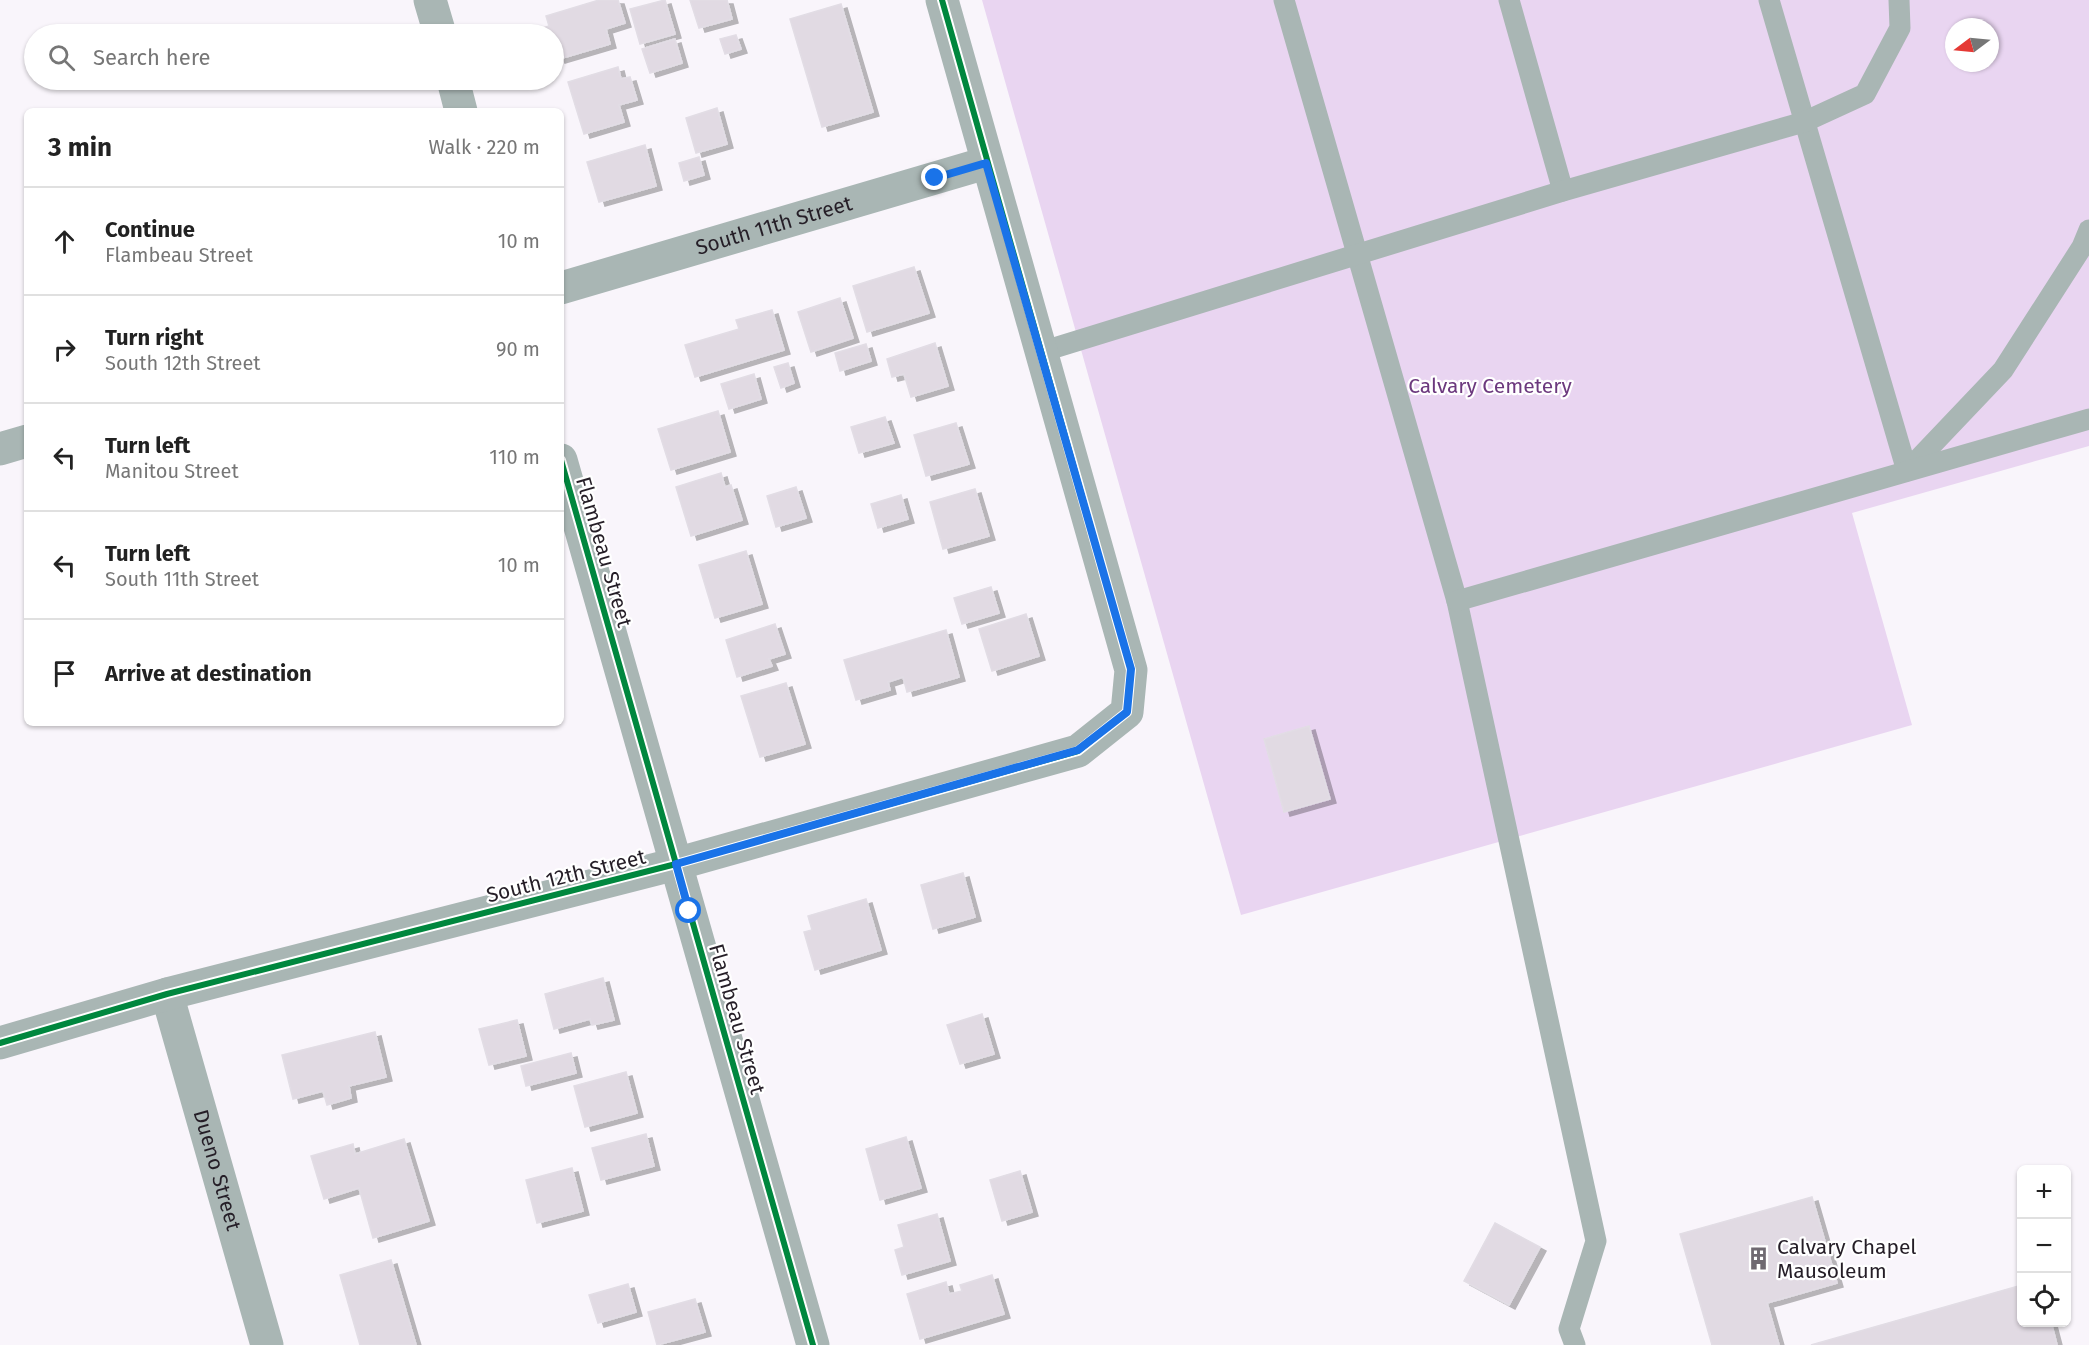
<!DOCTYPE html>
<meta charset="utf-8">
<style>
:root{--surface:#fff;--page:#f6f6f6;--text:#222;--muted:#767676;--line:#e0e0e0}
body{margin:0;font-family:"Fira Sans",sans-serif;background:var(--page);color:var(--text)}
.controls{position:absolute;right:18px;bottom:18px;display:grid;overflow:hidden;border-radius:9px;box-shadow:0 2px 4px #0004}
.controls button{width:54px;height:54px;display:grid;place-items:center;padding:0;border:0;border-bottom:2px solid var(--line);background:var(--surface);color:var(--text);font:30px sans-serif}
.compass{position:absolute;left:1945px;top:18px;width:54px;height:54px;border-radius:50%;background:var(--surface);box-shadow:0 2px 4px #0004;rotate:254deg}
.stop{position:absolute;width:18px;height:18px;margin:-14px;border:4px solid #1a73e8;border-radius:50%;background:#fff}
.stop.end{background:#1a73e8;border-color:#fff;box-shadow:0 2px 6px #0008}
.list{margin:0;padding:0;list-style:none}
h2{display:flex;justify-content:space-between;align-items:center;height:78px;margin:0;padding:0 24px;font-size:26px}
h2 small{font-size:20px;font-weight:400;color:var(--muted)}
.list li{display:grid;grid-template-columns:39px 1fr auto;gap:18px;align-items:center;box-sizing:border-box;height:108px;padding:0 24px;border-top:2px solid var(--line)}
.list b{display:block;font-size:22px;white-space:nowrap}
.list p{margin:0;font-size:20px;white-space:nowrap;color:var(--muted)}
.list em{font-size:20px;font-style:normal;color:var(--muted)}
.icon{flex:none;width:33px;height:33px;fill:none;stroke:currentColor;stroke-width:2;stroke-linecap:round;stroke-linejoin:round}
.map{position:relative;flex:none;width:2089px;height:1345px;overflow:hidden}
.search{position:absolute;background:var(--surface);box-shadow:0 2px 4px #0004;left:24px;top:24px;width:540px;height:66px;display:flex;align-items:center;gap:15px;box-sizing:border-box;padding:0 21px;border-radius:33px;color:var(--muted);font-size:22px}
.panel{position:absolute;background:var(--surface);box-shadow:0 2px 4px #0004;left:24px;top:108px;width:540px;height:618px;border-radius:9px}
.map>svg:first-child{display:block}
.green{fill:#e9d5f1;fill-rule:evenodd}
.building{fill:#e1dae3;stroke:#e2dde5;stroke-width:1.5;filter:url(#shadow)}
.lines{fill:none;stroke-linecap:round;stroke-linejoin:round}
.service{stroke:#a9b6b4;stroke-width:21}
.minor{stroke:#a9b6b4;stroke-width:33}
.cycleway-casing{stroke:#fff;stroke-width:10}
.cycleway{stroke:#00873e;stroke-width:6}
.route{stroke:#1a73e8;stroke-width:8}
.labels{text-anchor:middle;stroke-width:4.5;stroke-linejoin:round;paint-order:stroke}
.street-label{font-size:21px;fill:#251e27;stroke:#fff}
.park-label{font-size:21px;fill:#6c397e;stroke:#fff}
.poi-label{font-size:21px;fill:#251e27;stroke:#fff;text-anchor:start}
</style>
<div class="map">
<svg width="2089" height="1345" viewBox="0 0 2089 1345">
<defs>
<filter id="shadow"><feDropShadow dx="6" dy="4" stdDeviation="0" flood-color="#0004"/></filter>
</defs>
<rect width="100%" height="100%" fill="#f9f5fb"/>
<!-- green -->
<path class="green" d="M982,0H2089V446L1852,513L1912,725L1241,915ZM1954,27H1990V63H1954Z"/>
<!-- building -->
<g class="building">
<polygon points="599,0 618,0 625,23 606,29 610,44 559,59 554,45 554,34 540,34 539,29 549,26 546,16"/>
<polygon points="665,0 675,34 640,44 630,9"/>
<polygon points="690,0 727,0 732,19 699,28"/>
<polygon points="841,4 873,112 822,127 790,19"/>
<polygon points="736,35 741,49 725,54 720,39"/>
<polygon points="675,39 682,63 650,73 642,49"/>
<polygon points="618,67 621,79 630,77 637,100 619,105 624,122 584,134 568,82"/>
<polygon points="717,108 727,144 696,153 686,118"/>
<polygon points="645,145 656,186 599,202 587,162"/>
<polygon points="699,157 704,175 684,181 679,163"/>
<polygon points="914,267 929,313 867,332 853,286"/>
<polygon points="840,298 853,338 811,352 798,312"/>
<polygon points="772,310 784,350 695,377 685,345 739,329 736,320"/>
<polygon points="935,343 948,386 911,397 904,374 892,377 887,359"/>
<polygon points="866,344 871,361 840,371 835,353"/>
<polygon points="788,363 794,383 781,388 774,367"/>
<polygon points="754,374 761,399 729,409 721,384"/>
<polygon points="718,411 730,452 671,470 658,429"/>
<polygon points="885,417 894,443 859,453 851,427"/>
<polygon points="956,423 969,464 926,476 914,435"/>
<polygon points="721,473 725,487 731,485 742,520 691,536 676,487"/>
<polygon points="796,487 806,518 776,527 767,496"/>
<polygon points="975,489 989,536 943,549 930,502"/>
<polygon points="901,495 908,519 878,528 871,504"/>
<polygon points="746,551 762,604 715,618 699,565"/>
<polygon points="991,587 999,613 962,624 954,598"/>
<polygon points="1026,614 1039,656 992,671 979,629"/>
<polygon points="775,624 785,654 769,659 772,666 737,677 726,640"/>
<polygon points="946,630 959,677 907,692 903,677 888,682 890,690 856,700 844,660"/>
<polygon points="786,683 805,744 760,757 741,696"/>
<polygon points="1309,726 1330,799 1284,812 1264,739"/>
<polygon points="963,873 975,917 933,929 921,885"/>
<polygon points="866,899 881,950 815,970 804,932 812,930 808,916"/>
<polygon points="603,978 614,1020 592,1025 590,1019 554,1029 545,994"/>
<polygon points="982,1014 994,1054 960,1064 947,1025"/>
<polygon points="517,1020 526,1056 489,1065 479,1029"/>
<polygon points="375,1032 386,1077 349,1086 351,1098 327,1105 323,1091 293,1099 282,1055"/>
<polygon points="571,1053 576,1073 526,1086 521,1066"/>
<polygon points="626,1072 637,1113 585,1127 574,1086"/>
<polygon points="646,1134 654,1166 601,1180 592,1148"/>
<polygon points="906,1137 921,1188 880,1200 866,1149"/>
<polygon points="404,1139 429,1221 373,1238 359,1188 324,1199 311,1156 353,1144 355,1154"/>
<polygon points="572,1168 583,1211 537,1223 526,1180"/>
<polygon points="1020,1171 1032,1212 1002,1221 990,1180"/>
<polygon points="1812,1197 1837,1283 1767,1303 1779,1345 1712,1345 1680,1234"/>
<polygon points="937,1214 950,1261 902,1275 895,1250 904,1247 898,1225"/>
<polygon points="1495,1223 1540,1247 1509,1305 1464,1281"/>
<polygon points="391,1260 416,1345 360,1345 340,1275"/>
<polygon points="992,1275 1004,1314 920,1339 907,1294 946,1282 949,1294 962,1291 960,1285"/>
<polygon points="628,1284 636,1312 598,1323 589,1295"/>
<polygon points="2022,1285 2022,1322 2051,1322 2057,1345 1811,1345"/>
<polygon points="695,1299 705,1332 657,1345 648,1312"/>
</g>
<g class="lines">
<!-- service -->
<g class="service">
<polyline points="1284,0 1457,601 1596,1241 1569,1329 1575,1345"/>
<polyline points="1509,0 1563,191"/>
<polyline points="1769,0 1907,471 2003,370 2082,247 2089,230"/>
<polyline points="1041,352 1563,191 1804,122 1865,94 1900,28 1899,0"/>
<polyline points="1457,601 2089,419"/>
</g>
<!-- minor -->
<g class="minor">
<polyline points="430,0 440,34"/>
<polyline points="453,80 461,111"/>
<path id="s1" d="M561,288L986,163"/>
<polyline points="0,449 27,441"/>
<polyline points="561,460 813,1345"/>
<path id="s2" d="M167,994L267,1345"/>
<polyline points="0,1043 167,994 676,864 1078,751 1127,712 1131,670 942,0"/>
</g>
<defs>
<g id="cycleway">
<polyline points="561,460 813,1345"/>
<polyline points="0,1043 167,994 676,864 1078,751 1127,712 1131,670 942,0"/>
</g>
</defs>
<!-- cycleway casing -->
<use href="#cycleway" class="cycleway-casing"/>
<!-- cycleway -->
<use href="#cycleway" class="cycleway"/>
</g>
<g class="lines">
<!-- route -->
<polyline class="route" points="689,911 676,864 1078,750 1127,712 1131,669 986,163 935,178"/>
</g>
<!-- icons -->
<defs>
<symbol id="building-bare" viewBox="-9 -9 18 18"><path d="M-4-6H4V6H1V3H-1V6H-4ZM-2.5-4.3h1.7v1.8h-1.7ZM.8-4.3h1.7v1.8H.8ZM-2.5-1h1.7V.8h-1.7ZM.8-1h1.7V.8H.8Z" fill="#6f6971" stroke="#fff" stroke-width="2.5" paint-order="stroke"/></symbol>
</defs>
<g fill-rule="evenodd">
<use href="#building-bare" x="1742" y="1242" width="33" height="33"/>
</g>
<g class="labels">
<!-- street labels -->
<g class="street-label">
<text dy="7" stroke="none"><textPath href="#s1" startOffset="222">South 11th Street</textPath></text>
<text transform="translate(604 552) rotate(74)" y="7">Flambeau Street</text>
<text transform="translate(566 876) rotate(-14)" y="7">South 12th Street</text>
<text transform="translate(737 1019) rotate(74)" y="7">Flambeau Street</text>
<text dy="7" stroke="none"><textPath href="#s2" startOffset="183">Dueno Street</textPath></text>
</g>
<!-- park labels -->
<g class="park-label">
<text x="1490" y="393">Calvary Cemetery</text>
</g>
<!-- poi labels -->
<g class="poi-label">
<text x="1777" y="1254">Calvary Chapel<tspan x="1777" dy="24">Mausoleum</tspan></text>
</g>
</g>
</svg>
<div class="controls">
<button>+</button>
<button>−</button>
<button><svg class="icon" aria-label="locate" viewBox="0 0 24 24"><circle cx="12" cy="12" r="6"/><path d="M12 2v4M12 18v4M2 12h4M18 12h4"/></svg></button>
</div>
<svg class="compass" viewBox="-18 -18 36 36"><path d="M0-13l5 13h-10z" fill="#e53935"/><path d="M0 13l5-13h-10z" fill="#767676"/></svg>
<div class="stop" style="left:689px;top:911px"></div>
<div class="stop end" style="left:935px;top:178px"></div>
<div class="search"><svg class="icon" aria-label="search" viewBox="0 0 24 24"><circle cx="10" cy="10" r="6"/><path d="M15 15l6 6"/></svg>Search here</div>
<section class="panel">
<h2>3 min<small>Walk · 220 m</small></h2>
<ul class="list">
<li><svg class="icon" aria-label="ahead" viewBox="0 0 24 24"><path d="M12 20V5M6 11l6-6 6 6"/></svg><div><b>Continue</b><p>Flambeau Street</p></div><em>10 m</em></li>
<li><svg class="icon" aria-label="right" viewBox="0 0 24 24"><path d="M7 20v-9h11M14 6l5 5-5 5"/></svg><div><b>Turn right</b><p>South 12th Street</p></div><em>90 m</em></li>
<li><svg class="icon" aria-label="left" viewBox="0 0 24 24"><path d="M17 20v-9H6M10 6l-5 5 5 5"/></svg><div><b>Turn left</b><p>Manitou Street</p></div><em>110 m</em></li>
<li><svg class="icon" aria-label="left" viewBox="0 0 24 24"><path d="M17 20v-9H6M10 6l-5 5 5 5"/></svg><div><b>Turn left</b><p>South 11th Street</p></div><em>10 m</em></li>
<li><svg class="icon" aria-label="arrive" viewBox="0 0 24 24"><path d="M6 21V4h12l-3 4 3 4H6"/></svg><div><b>Arrive at destination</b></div></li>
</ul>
</section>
</div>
